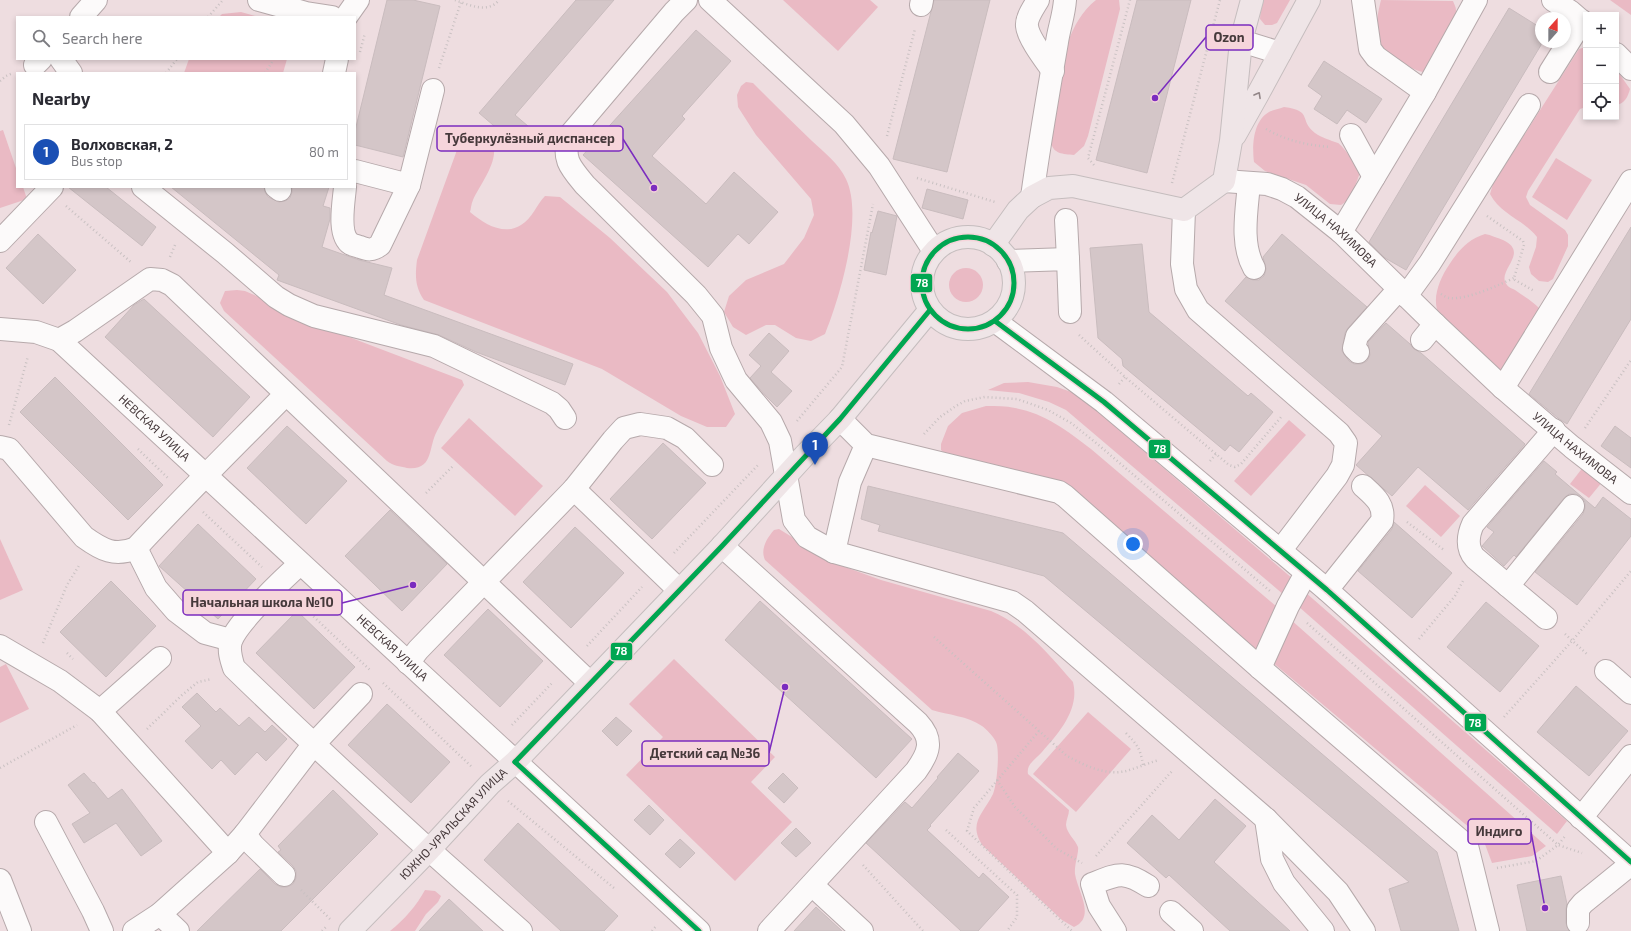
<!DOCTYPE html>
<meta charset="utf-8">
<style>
:root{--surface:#fff;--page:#f2f2f3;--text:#2b2b33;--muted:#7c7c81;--line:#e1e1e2;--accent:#ea580c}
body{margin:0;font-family:"Exo 2",sans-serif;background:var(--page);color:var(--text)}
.controls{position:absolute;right:12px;top:12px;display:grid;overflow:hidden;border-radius:0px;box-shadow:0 2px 6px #0003}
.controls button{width:36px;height:36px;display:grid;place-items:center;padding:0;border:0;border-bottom:1px solid var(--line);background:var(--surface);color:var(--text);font:20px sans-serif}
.compass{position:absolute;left:1535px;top:12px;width:36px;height:36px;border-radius:50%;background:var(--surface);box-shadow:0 2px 6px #0003;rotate:21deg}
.you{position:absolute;left:1133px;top:544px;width:14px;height:14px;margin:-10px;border:3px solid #fff;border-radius:50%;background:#1a73e8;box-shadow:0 0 0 6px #1a73e833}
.badge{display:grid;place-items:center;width:26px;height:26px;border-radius:50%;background:var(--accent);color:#fff;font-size:13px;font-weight:700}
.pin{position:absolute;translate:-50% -33px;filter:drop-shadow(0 1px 2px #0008)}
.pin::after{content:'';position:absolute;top:21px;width:14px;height:12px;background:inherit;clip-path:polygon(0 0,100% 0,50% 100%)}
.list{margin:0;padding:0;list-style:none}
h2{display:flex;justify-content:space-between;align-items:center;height:52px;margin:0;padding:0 16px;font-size:17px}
h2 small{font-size:13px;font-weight:400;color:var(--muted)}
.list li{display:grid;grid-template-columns:26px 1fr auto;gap:12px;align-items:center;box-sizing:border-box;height:56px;margin:0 8px 8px;padding:0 8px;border:1px solid var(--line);border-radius:0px}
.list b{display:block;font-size:15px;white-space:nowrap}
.list p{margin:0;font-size:13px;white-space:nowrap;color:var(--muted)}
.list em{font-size:13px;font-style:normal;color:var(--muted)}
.icon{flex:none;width:22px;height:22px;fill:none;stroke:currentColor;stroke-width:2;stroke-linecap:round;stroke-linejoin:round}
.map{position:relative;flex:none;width:1631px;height:931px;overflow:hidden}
.search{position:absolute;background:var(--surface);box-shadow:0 2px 6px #0003;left:16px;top:16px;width:340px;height:44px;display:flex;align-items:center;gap:10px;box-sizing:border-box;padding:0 14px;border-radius:0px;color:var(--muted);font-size:15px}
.panel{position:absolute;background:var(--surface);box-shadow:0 2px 6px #0003;left:16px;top:72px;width:340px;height:116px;border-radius:0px}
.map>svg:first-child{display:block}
.green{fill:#eabac4}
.building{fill:#d4c6c8;stroke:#c9bcbe}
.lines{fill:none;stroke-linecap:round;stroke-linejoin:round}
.minor-casing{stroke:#b6a9ab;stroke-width:24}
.major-casing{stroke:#c5bdbe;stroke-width:24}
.path{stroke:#c9c1c2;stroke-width:2.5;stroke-dasharray:1 3;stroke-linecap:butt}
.minor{stroke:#fcfafa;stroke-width:22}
.major{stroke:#efe5e7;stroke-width:22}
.bus-1-casing{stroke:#f6d5db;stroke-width:8}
.bus-1{stroke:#00a651;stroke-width:5}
.oneway{stroke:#928688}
.labels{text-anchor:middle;stroke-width:3;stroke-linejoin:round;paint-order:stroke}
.street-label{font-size:12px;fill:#46393b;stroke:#f6d5db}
.leader{fill:none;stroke:#7b2cbf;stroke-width:1.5}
.callout-dot{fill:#7b2cbf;stroke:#f6d5db;stroke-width:1.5}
.callout{fill:#f6d5db;stroke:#7b2cbf;stroke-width:1.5}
.callout-label{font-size:13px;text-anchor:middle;font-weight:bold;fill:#46393b}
.line-badge{stroke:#f6d5db;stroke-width:1.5}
.badge-label{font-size:11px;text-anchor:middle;font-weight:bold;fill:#fff}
</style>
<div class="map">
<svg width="1631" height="931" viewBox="0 0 1631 931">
<rect width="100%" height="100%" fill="#eedde0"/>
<!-- green -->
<g class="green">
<polygon points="783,0 870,0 878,7 838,51"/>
<path d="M1096,0H1119L1120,9L1088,136L1084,146L1074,155C1063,154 1053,154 1051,142L1068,42C1074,26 1082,11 1096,0Z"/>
<polygon points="1261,0 1290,0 1277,23 1272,25 1265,25 1260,19"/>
<path d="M1381,0L1453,1C1454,4 1456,7 1456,10C1457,24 1432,61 1423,72C1414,70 1408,66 1401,61C1396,58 1389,55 1385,51C1373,36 1377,16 1381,0Z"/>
<polygon points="1610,0 1631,0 1631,15"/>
<polygon points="241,12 259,17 219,17 222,14"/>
<path d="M1586,47V107L1580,109L1528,191L1526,197L1530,205L1565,230L1568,235V246L1553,279L1548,282L1539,281L1531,274L1529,267L1536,247L1537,237C1524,220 1500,214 1490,194L1493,184L1579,49Z"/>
<polygon points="189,59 287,59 283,73 184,73"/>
<path d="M1616,69L1630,89C1628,96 1625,104 1616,105Z"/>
<path d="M746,82L753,83C772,102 792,122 812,141C824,152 839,164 846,179C864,216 840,297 825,334L811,341L796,338L775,325H766L746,335L733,327L724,312L729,296L746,280L784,264L804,238L814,215L811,199L756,135L738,107L737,95L741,86Z"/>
<path d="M1284,107C1314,111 1298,120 1315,133C1322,138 1330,140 1338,143C1342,145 1359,168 1360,173L1350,199L1341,205L1330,204L1306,185L1265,171L1254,162C1252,146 1253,121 1269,112C1273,110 1279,109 1284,107Z"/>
<polygon points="3,130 17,171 17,187 23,187 27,199 0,208 0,131"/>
<path d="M471,132C475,133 482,133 486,136C508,151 479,185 473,200C471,204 471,209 470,212C484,224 504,236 521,225C532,219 537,204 545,196L560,197L610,238L667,292L698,333L720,376L735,414L726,427H707L681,416L602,369L424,300C415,287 415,276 417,260L461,139Z"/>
<polygon points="1556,158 1592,180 1567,220 1532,197"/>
<path d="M1485,234C1491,235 1497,238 1503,240C1531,253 1495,271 1507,285C1508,287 1513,289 1515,290C1523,296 1533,301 1540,309L1508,369L1499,371C1483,356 1468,342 1452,327C1448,324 1441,319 1439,314C1431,299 1440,278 1449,265C1458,251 1468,239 1485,234Z"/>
<circle cx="966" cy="285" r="17"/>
<path d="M237,290L245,291L261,298L299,318L462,380L464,385C454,400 445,416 437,431C428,447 434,471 407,468C399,466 394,466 387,461L224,311L220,303L225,291Z"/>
<polygon points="1028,382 1057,387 1077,394 1293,579 1284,595 1066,410 1049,402 1019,393 988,390 1004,383"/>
<path d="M986,406C996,406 1006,406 1015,408C1044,413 1068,431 1091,449L1277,607L1256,651L1070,487L945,454L941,450V444L948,426L962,413Z"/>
<polygon points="469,418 543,486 515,516 441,448"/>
<polygon points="1289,420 1306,435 1251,496 1234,481"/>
<polygon points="1584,466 1603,481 1589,498 1570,484"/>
<polygon points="1425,485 1460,516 1441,537 1406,506"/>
<path d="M779,529L834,563L881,580L991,611C1025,625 1049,655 1073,682C1080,709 1059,733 1042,752C1036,759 1026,764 1028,774L1069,810C1069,815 1066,820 1066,825C1067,834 1075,839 1078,847C1079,853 1074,865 1075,874C1078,892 1096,917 1074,927L1062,920L983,846C967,823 984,813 993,794C997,785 1000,750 996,742C994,737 986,729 982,726C968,716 948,715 932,710L765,560C760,549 767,538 774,530Z"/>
<polygon points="0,539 23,590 0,600"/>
<polygon points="1305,592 1567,821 1557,834 1298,606"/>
<polygon points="1290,619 1546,846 1532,856 1492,863 1483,839 1271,661"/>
<polygon points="674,659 775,757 751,782 792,822 735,881 626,775 663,737 629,704"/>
<polygon points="6,664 29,709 0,723 0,667"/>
<polygon points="1088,712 1131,749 1076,812 1033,774"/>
<path d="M425,890L435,891L441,896L438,902L426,914L415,931H390C404,920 417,905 425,890Z"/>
</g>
<!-- building -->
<g class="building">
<polygon points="387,0 413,0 440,6 403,157 355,145 355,131"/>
<polygon points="576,0 614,0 515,115 535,132 521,149 479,113"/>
<polygon points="934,0 990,0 947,172 893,159"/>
<polygon points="1137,0 1191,0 1147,173 1096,160"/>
<polygon points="1509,8 1541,28 1541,45 1406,270 1385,258 1369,242"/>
<polygon points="696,30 731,61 682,116 685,119 652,156 706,204 734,172 778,212 749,244 738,234 708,267 583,155"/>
<polygon points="1324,61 1382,99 1366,123 1347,110 1337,124 1314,109 1322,96 1308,86"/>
<polygon points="68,187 106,187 156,227 142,246"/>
<polygon points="171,187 264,187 265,192 268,197 279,202 285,201 290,198 292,192 292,187 329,187 323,206 330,208 330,219 322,247 359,260 392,268 384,295 573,364 565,385 476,352 439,335 401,325 277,280 279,275"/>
<polygon points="927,189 968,200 963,219 922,208"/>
<polygon points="878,211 897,216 886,275 864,270 871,232 872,233"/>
<polygon points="1631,227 1631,319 1567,424 1558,418 1529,394"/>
<polygon points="38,234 76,270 43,304 6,268"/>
<polygon points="1282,234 1367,307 1348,328 1345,333 1342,351 1349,361 1354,364 1361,364 1367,361 1370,355 1368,342 1386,323 1410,344 1414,349 1421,353 1525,444 1468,510 1418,467 1392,496 1356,465 1382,436 1225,301 1246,277 1253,280 1259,280 1264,276 1266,269 1263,257"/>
<polygon points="1142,244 1149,312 1248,396 1251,393 1273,412 1239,452 1230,445 1225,451 1123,366 1122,359 1098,338 1090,248"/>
<polygon points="144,299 250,397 213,437 105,337 134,305"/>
<polygon points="769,333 789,351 771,372 792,391 777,407 766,396 750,378 761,366 749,355"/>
<polygon points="55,377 163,485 128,520 20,412"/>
<polygon points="287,426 347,481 306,524 247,468"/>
<polygon points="1615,426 1631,438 1631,468 1601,446"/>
<polygon points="663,443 706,483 652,539 610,499"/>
<polygon points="1544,461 1557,472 1555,474 1595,508 1603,497 1631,519 1631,536 1577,605 1535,572 1583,514 1585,508 1585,502 1581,496 1575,494 1569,494 1564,498 1516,557 1514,555 1504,566 1482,546 1494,532 1487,527"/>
<polygon points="868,486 1063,533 1437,852 1459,931 1401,931 1389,889 1409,882 1044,576 878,531 880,525 861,519"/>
<polygon points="390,510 447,564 402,611 345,556"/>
<polygon points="1394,522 1452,573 1412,618 1358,571 1392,529"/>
<polygon points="198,524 256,579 218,619 159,566"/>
<polygon points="575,527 624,573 571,628 523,582"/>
<polygon points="111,581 156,626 106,677 60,632"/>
<polygon points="760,601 912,739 876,778 725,640"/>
<polygon points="1486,602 1539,646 1500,692 1447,647"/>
<polygon points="488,609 543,661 500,707 444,655"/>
<polygon points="297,611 355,667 314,709 256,653"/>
<polygon points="1576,686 1628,731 1589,776 1537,732"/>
<polygon points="197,693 216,712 220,708 239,726 249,717 265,732 272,725 287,739 266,761 257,752 235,775 221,760 212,769 185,741 201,726 182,707"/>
<polygon points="387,704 450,762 411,803 348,745"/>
<polygon points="616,717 632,731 617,746 602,731"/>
<polygon points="958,753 979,771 930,825 931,826 927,830 979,878 983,873 1009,897 978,931 961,931 866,843 905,802 912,808 938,778 937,777"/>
<polygon points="84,773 93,783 94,782 108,799 122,789 162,841 141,856 116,823 84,843 72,824 90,813 68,785"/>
<polygon points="783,773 798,788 784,803 768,788"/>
<polygon points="333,790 378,834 281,931 197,931 260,869 275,884 281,887 287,887 293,884 296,878 296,871 293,866 278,852 281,850 278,846"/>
<polygon points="1215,799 1246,826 1214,862 1290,931 1230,931 1169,875 1166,878 1127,843 1152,815 1179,840"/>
<polygon points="649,805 664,820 650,835 634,820"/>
<polygon points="518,823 618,916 604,931 561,931 484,860"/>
<polygon points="796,828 811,843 796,857 781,843"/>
<polygon points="680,839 695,853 680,868 665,854"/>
<polygon points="1561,876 1567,904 1566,909 1566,923 1569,931 1527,931 1517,885"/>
<polygon points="449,899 483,931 419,931"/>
<polygon points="816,907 842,931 794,931"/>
</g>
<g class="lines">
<defs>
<g id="minor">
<polyline points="259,0 306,13 332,17"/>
<path d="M686,0L674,12L569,136C562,159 570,167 585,185L696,295L713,316L721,348L736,380L771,422L780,441L794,520L807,537L834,552L1012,602L1025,611L1266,819L1338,892L1364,931"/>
<polyline points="710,0 844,124 879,166 934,251"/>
<path d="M1038,0C1034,7 1026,18 1027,26C1028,38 1046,61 1053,71"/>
<polyline points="1363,0 1370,49 1376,57 1425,92"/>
<polyline points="1553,0 1571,12 1586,25"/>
<polyline points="921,5 922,0"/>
<polyline points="81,17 96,0"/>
<polyline points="346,17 358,0"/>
<polyline points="1241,41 1280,53"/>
<polyline points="1616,54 1631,69"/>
<polyline points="61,59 71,73"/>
<polyline points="35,65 41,59"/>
<polyline points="1550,72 1582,21"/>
<polyline points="334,73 337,59"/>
<polyline points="1351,135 1374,177"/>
<polyline points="355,171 409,185"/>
<path id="s1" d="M1224,181L1267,184L1282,189L1297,197L1341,232L1435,324L1503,388L1572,447L1631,493"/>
<path d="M1249,183C1247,210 1240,243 1254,268"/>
<polyline points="143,187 225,253 276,297 289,305 314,316 434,346 552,403 559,409 565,418"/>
<polyline points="276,187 280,190"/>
<path d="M345,187C344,201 337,235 351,244C353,245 357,246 360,247C368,250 372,251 380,245L409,185L433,90"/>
<path d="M1032,197C1039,145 1048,94 1057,42C1059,28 1064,15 1065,0"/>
<polyline points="1184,210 1182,264 1186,289 1198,310 1339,433 1346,443 1343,465 1337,476 1280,551"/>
<polyline points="1066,220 1068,259"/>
<polyline points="1341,232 1425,92 1476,0"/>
<polyline points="0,241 52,187"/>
<polyline points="1008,261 1068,259 1070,312"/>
<polyline points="1406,296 1430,263 1529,105"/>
<polyline points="995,321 1104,402 1327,590 1631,862"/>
<path id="s2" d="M0,329L36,332L59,340L699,931"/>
<polyline points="59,340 75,331 150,279 162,280 172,285 590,683"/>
<polyline points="1422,340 1435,324"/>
<polyline points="1358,352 1354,348 1357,336 1399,289"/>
<polyline points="1503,388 1631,181"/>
<polyline points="840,419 866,445 1059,492 1065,496 1260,668 1467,846 1488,931"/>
<path d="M0,447L9,449L84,537C102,550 115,557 136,548C185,495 236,445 286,394"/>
<polyline points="574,489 679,590"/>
<path d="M722,546L918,723C934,740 929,753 916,771L769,931"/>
<polyline points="136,548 156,588 176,611 205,633 231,640"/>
<polyline points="834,552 850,482 866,445"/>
<path d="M300,564C284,578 237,623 231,641C228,650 231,659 234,668C327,758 423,846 521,931"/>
<polyline points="1508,586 1573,506"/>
<path d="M1327,590L1382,521C1385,504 1374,496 1363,486"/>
<path d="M1546,618L1475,558C1466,548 1468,535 1473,524L1554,430"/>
<polyline points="0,646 60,681 100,711 228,853"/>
<polyline points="408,663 418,650 574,489 613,440 624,428 640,424 667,428 685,438 712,465"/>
<polyline points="1260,668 1288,606 1306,573"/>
<polyline points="1606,671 1631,693"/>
<polyline points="100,711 160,658"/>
<polyline points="1581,818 1631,756"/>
<polyline points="1266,819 1272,859 1284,883 1323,931"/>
<polyline points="46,822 93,911 102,931"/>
<polyline points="245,834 253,845 284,875"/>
<polyline points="0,880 20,931"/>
<polyline points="812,885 862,931"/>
<polyline points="1171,912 1192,931"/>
<polyline points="160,914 178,931"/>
<polyline points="1578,923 1578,909 1583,903 1631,864"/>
<polyline points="134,931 160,914 228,853 245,834 313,745 361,694"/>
<path d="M1115,931L1099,906L1092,884C1118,874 1123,870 1148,886"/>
</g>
<g id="major">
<polyline points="1235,135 1258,94 1309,0"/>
<circle cx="968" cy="283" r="46"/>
<polyline points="993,245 1018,210 1032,197 1049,188 1073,186 1184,210 1224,181 1231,141 1241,41 1252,0"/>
<path id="s3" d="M350,931L429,850L490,784L515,762L722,546L805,455L840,419L930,310"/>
</g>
</defs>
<!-- minor casing -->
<use href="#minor" class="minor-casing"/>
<!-- major casing -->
<use href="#major" class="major-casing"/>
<!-- path -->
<g class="path">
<path d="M455,0C469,5 488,14 499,0"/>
<polyline points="208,17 223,0"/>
<polyline points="360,52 365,33"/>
<polyline points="439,68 461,2"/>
<polyline points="166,73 177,59"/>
<polyline points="265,73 274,59"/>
<polyline points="0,81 6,76 13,73"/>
<path d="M1266,129C1287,141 1307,145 1330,147"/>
<polyline points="887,136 915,29"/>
<polyline points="1094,165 1088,158 1130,0"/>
<polyline points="917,178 995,202"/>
<polyline points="1172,183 1220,0"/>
<polyline points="66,206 132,263"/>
<polyline points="1487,216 1523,241 1524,245 1514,278 1515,280 1534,291"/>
<polyline points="170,257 175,245"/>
<path d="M1441,294C1444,296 1447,298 1450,298C1467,300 1499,285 1514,278"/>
<polyline points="1079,335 1125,377 1229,465 1235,467 1241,464 1282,416"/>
<polyline points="1119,384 1125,377"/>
<polyline points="797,421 842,367 873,204"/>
<polyline points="9,425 28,356"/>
<polyline points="1585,428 1631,360"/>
<polyline points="924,434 940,417 956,406 965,401 985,397 1017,399 1048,410 1071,423 1095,442 1270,591"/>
<polyline points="138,449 169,479"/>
<polyline points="1210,461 1216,454"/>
<polyline points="426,493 453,466"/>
<polyline points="203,512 262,567"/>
<polyline points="1407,522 1444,550"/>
<polyline points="674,553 759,464"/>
<polyline points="296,600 371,671"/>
<polyline points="1307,623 1558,845 1582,853"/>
<polyline points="1565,634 1588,655"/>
<path d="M934,637L1067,756C1084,765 1105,776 1126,771C1137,768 1148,763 1159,760"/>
<polyline points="1419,639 1455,596 1464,579"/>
<polyline points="43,643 67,585 80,564"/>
<polyline points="587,646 642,587"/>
<polyline points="67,653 73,659"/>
<polyline points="383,683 472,767"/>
<polyline points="1504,717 1572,641 1631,571"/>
<polyline points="512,725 553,682"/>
<polyline points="147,729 182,695 198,682 212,679"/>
<polyline points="1039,731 974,808 967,831 1072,931"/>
<path d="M1126,733C1137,745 1140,747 1143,765"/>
<polyline points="0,768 77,725"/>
<polyline points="997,780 1015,807 1057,849 1082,863"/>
<polyline points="508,801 614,888"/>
<polyline points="946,830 1017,895 1017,917 1007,931"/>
<polyline points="1096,856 1173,770"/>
<polyline points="863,865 923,931"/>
<polyline points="1497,868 1536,861 1558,845 1566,835"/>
<polyline points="301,890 330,919"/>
<polyline points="322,931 326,927"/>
<polyline points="652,931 657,925"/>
</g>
<!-- minor -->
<use href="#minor" class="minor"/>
<!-- major -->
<use href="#major" class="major"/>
<defs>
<g id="bus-1">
<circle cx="968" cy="283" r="46"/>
<polyline points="995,321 1104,402 1327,590 1631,862"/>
<polyline points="515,762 722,546 840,419 930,310"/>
<polyline points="515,762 699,931"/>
</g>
</defs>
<!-- bus-1 casing -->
<use href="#bus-1" class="bus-1-casing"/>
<!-- bus-1 -->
<use href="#bus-1" class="bus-1"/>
</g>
<!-- one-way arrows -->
<defs><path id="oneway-chevron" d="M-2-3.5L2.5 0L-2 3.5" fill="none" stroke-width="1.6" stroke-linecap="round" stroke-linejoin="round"/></defs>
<use class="oneway" href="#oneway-chevron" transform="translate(1258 95) rotate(-61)"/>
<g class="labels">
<!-- street labels -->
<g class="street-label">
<text dy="4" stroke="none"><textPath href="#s1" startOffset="127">УЛИЦА НАХИМОВА</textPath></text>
<text dy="4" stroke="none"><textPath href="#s2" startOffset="190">НЕВСКАЯ УЛИЦА</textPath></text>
<text dy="4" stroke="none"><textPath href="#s1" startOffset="451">УЛИЦА НАХИМОВА</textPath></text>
<text dy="4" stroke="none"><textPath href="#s2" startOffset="514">НЕВСКАЯ УЛИЦА</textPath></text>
<text dy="4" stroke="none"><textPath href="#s3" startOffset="149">ЮЖНО-УРАЛЬСКАЯ УЛИЦА</textPath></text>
</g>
</g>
<!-- callouts -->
<path class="leader" d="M1155 98L1206 37M654 188L623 139M413 585L342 603M785 687L769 753M1545 908L1531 832"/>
<g class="callout-dot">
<circle cx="1155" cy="98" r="4"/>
<circle cx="654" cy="188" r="4"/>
<circle cx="413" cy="585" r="4"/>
<circle cx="785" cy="687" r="4"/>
<circle cx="1545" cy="908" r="4"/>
</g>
<g class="callout">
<rect x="1206" y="25" width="47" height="25" rx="4"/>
<rect x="437" y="126" width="186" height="25" rx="4"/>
<rect x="183" y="590" width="159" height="25" rx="4"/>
<rect x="642" y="741" width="127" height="25" rx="4"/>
<rect x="1468" y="819" width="63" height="25" rx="4"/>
</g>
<g class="callout-label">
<text x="1229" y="42">Ozon</text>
<text x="530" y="143">Туберкулёзный диспансер</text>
<text x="262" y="607">Начальная школа №10</text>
<text x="705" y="758">Детский сад №36</text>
<text x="1499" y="836">Индиго</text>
</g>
<g class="line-badge">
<rect x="910" y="273" width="23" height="20" rx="4" fill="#00a651"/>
<rect x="1148" y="439" width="23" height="20" rx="4" fill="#00a651"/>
<rect x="610" y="642" width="23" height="19" rx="4" fill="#00a651"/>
<rect x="1464" y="713" width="23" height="19" rx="4" fill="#00a651"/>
</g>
<g class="badge-label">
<text x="922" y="287">78</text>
<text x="1160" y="453">78</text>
<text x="621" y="655">78</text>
<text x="1475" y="727">78</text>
</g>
</svg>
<div class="controls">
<button>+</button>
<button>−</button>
<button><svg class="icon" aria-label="locate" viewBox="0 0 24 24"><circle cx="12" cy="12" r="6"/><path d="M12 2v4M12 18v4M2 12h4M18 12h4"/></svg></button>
</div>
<svg class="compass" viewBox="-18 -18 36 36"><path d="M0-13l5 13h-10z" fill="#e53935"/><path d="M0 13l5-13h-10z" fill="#7c7c81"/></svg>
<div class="you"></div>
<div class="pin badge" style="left:815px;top:465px;background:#1a4fb4">1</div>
<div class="search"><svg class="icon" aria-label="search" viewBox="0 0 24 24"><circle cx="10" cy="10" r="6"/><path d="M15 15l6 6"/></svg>Search here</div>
<section class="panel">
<h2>Nearby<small></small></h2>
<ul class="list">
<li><span class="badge" style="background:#1a4fb4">1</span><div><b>Волховская, 2</b><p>Bus stop</p></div><em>80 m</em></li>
</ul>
</section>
</div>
